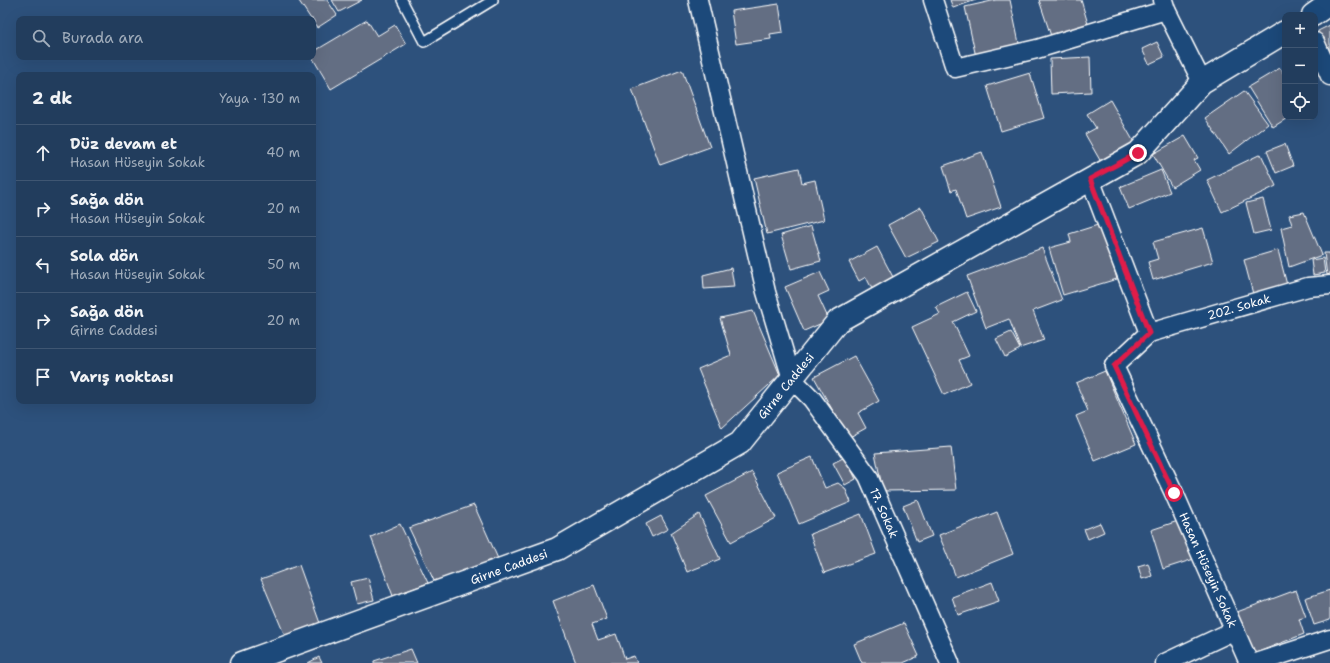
<!DOCTYPE html>
<html lang="tr">
<meta charset="utf-8">
<style>
:root{--surface:#223d5d;--page:#2a4463;--text:#f1f3f6;--muted:#a2aebc;--line:#3f5672}
body{margin:0;font-family:"Shantell Sans",sans-serif;background:var(--page);color:var(--text)}
.controls{position:absolute;right:12px;top:12px;display:grid;overflow:hidden;border-radius:8px;box-shadow:0 4px 16px #0002}
.controls button{width:36px;height:36px;display:grid;place-items:center;padding:0;border:0;border-bottom:1px solid var(--line);background:var(--surface);color:var(--text);font:20px sans-serif}
.stop{position:absolute;width:12px;height:12px;margin:-9px;border:3px solid #e11d48;border-radius:50%;background:#fff}
.stop.end{background:#e11d48;border-color:#fff;box-shadow:0 1px 4px #0008}
.list{margin:0;padding:0;list-style:none}
h2{display:flex;justify-content:space-between;align-items:center;height:52px;margin:0;padding:0 16px;font-size:17px}
h2 small{font-size:13px;font-weight:400;color:var(--muted)}
.list li{display:grid;grid-template-columns:26px 1fr auto;gap:12px;align-items:center;box-sizing:border-box;height:56px;padding:0 16px;border-top:1px solid var(--line)}
.list b{display:block;font-size:15px;white-space:nowrap}
.list p{margin:0;font-size:13px;white-space:nowrap;color:var(--muted)}
.list em{font-size:13px;font-style:normal;color:var(--muted)}
.icon{flex:none;width:22px;height:22px;fill:none;stroke:currentColor;stroke-width:2;stroke-linecap:round;stroke-linejoin:round}
.map{position:relative;flex:none;width:1330px;height:663px;overflow:hidden}
.search{position:absolute;background:var(--surface);box-shadow:0 4px 16px #0002;left:16px;top:16px;width:300px;height:44px;display:flex;align-items:center;gap:10px;box-sizing:border-box;padding:0 14px;border-radius:8px;color:var(--muted);font-size:15px}
.panel{position:absolute;background:var(--surface);box-shadow:0 4px 16px #0002;left:16px;top:72px;width:300px;height:332px;border-radius:8px}
.map>svg:first-child{display:block}
.building{fill:#646e83;stroke:#fff}
.lines{fill:none;stroke-linecap:round;stroke-linejoin:round}
.service-casing{stroke:#fff;stroke-width:12}
.minor-casing{stroke:#fff;stroke-width:21}
.tertiary-casing{stroke:#fff;stroke-width:25}
.service{stroke:#1f4a7a;stroke-width:9}
.minor{stroke:#1f4a7a;stroke-width:18}
.tertiary{stroke:#1f4a7a;stroke-width:22}
.route{stroke:#e11d48;stroke-width:5}
.labels{text-anchor:middle;stroke-width:3;stroke-linejoin:round;paint-order:stroke}
.street-label{font-size:12px;fill:#fff;stroke:#1f4a7a}
</style>
<div class="map">
<svg width="1330" height="663" viewBox="0 0 1330 663">
<rect width="100%" height="100%" fill="#2d517c"/>
<filter id="ink" filterUnits="userSpaceOnUse"><feTurbulence type="fractalNoise" baseFrequency=".025" numOctaves="2"/><feDisplacementMap in="SourceGraphic" scale="8" xChannelSelector="R" yChannelSelector="G"/><feConvolveMatrix kernelMatrix="1 2 1 2 8 2 1 2 1" color-interpolation-filters="sRGB"/></filter>
<g filter="url(#ink)">
<!-- building -->
<g class="building">
<polygon points="301,0 327,0 337,15 317,28 313,19 311,19 299,1"/>
<polygon points="332,0 362,0 339,12"/>
<polygon points="950,0 976,0 953,8"/>
<polygon points="996,0 1010,0 1020,48 976,57 965,7"/>
<polygon points="1039,0 1081,0 1088,24 1051,36"/>
<polygon points="779,4 783,32 770,34 771,39 736,44 731,11"/>
<polygon points="367,20 377,36 395,25 406,44 331,89 312,57 313,52"/>
<polygon points="1330,25 1330,57 1318,31"/>
<polygon points="1157,42 1164,57 1149,64 1142,49"/>
<polygon points="1090,57 1091,92 1051,94 1050,59"/>
<polygon points="1280,68 1285,76 1285,117 1289,117 1273,127 1248,87"/>
<polygon points="682,70 710,147 660,165 632,89"/>
<polygon points="1030,73 1044,118 1001,131 987,86"/>
<polygon points="1244,91 1268,124 1229,154 1205,118"/>
<polygon points="1110,100 1135,144 1101,162 1085,134 1096,128 1087,114"/>
<polygon points="1185,136 1198,158 1194,160 1200,170 1172,187 1153,154"/>
<polygon points="1285,144 1293,166 1276,173 1267,151"/>
<polygon points="982,152 1001,207 966,219 956,189 951,191 943,166"/>
<polygon points="1261,154 1276,186 1222,212 1207,180"/>
<polygon points="799,168 802,183 815,180 824,220 767,234 754,178"/>
<polygon points="1161,170 1170,192 1129,209 1120,187"/>
<polygon points="1263,199 1271,230 1254,234 1246,203"/>
<polygon points="921,207 939,242 906,258 888,225"/>
<polygon points="1304,212 1322,255 1289,267 1281,228 1292,225 1289,215"/>
<polygon points="1101,224 1117,279 1063,295 1049,248 1071,242 1069,234"/>
<polygon points="811,226 821,261 791,269 781,235"/>
<polygon points="1203,228 1213,262 1153,280 1148,262 1158,259 1153,242"/>
<polygon points="877,247 893,277 872,289 866,277 859,281 849,262"/>
<polygon points="1042,248 1062,300 1033,311 1044,340 1020,348 1009,319 986,328 967,276"/>
<polygon points="1278,250 1287,285 1253,294 1244,260"/>
<polygon points="1324,253 1330,253 1330,274 1327,275"/>
<polygon points="1323,258 1325,273 1313,275 1311,260"/>
<polygon points="731,268 734,287 704,289 703,275"/>
<polygon points="820,272 829,291 818,296 829,320 804,331 785,287"/>
<polygon points="967,292 976,311 953,322 969,356 959,360 970,383 944,395 912,327 940,314 936,307"/>
<polygon points="753,311 780,375 722,428 698,369 731,355 720,318"/>
<polygon points="1011,332 1020,349 1005,357 996,339"/>
<polygon points="854,356 879,401 858,413 866,428 848,438 814,377"/>
<polygon points="1105,371 1136,444 1095,461 1076,416 1088,411 1076,383"/>
<polygon points="951,447 956,490 883,491 875,453"/>
<polygon points="812,457 825,488 838,483 845,488 851,502 799,524 777,472"/>
<polygon points="845,457 856,479 845,485 833,463"/>
<polygon points="752,472 776,518 731,542 706,496"/>
<polygon points="918,500 932,536 917,542 903,506"/>
<polygon points="474,505 499,561 436,585 409,528"/>
<polygon points="997,512 1013,554 956,577 939,535"/>
<polygon points="699,514 720,559 687,572 671,533"/>
<polygon points="861,514 876,554 824,573 810,534"/>
<polygon points="661,516 668,529 652,537 646,524"/>
<polygon points="1181,520 1194,559 1163,569 1151,530"/>
<polygon points="1100,523 1104,532 1088,539 1084,529"/>
<polygon points="400,524 428,583 393,596 371,537"/>
<polygon points="1148,563 1152,576 1142,579 1138,566"/>
<polygon points="299,565 321,626 285,636 261,579"/>
<polygon points="368,578 374,600 357,604 351,582"/>
<polygon points="992,582 999,601 958,615 952,597"/>
<polygon points="594,585 607,619 592,624 598,640 616,634 625,659 634,656 637,663 576,663 553,601"/>
<polygon points="1296,590 1306,617 1299,619 1304,634 1253,654 1237,612"/>
<polygon points="1330,590 1330,620 1314,625 1305,598"/>
<polygon points="904,623 919,656 903,663 862,663 854,644"/>
<polygon points="411,649 417,663 374,663 374,661"/>
<polygon points="319,657 322,663 308,663"/>
</g>
<g class="lines">
<defs>
<polyline id="service" points="402,0 424,42 493,0"/>
<g id="minor">
<polyline points="698,0 766,292 792,379 812,399 868,476 950,663"/>
<polyline points="933,0 955,68 1037,49 1166,10"/>
<polyline points="1163,0 1166,10 1202,82"/>
<polyline points="1315,42 1330,76"/>
<polyline points="1090,179 1149,333 1114,366 1174,493 1249,663"/>
<polyline points="1149,333 1308,287 1330,285"/>
<polyline points="1165,663 1235,630"/>
<polyline points="1256,663 1330,639"/>
</g>
<g id="tertiary">
<polyline points="1313,15 1330,3"/>
<polyline points="242,663 557,549 740,443 838,321 1138,153 1202,82 1285,32"/>
</g>
</defs>
<!-- service casing -->
<use href="#service" class="service-casing"/>
<!-- minor casing -->
<use href="#minor" class="minor-casing"/>
<!-- tertiary casing -->
<use href="#tertiary" class="tertiary-casing"/>
<!-- service -->
<use href="#service" class="service"/>
<!-- minor -->
<use href="#minor" class="minor"/>
<!-- tertiary -->
<use href="#tertiary" class="tertiary"/>
</g>
</g>
<g class="lines" filter="url(#ink)">
<!-- route -->
<polyline class="route" points="1138,153 1090,179 1149,333 1114,366 1174,493"/>
</g>
<g class="labels">
<!-- street labels -->
<g class="street-label">
<text transform="translate(1239 307) rotate(-16)" y="4">202. Sokak</text>
<text transform="translate(786 386) rotate(-51)" y="4">Girne Caddesi</text>
<text transform="translate(884 513) rotate(66)" y="4">17. Sokak</text>
<text transform="translate(509 567) rotate(-20)" y="4">Girne Caddesi</text>
<text transform="translate(1208 570) rotate(66)" y="4">Hasan Hüseyin Sokak</text>
</g>
</g>
</svg>
<div class="controls">
<button>+</button>
<button>−</button>
<button><svg class="icon" aria-label="locate" viewBox="0 0 24 24"><circle cx="12" cy="12" r="6"/><path d="M12 2v4M12 18v4M2 12h4M18 12h4"/></svg></button>
</div>
<div class="stop" style="left:1174px;top:493px"></div>
<div class="stop end" style="left:1138px;top:153px"></div>
<div class="search"><svg class="icon" aria-label="search" viewBox="0 0 24 24"><circle cx="10" cy="10" r="6"/><path d="M15 15l6 6"/></svg>Burada ara</div>
<section class="panel">
<h2>2 dk<small>Yaya · 130 m</small></h2>
<ul class="list">
<li><svg class="icon" aria-label="ahead" viewBox="0 0 24 24"><path d="M12 20V5M6 11l6-6 6 6"/></svg><div><b>Düz devam et</b><p>Hasan Hüseyin Sokak</p></div><em>40 m</em></li>
<li><svg class="icon" aria-label="right" viewBox="0 0 24 24"><path d="M7 20v-9h11M14 6l5 5-5 5"/></svg><div><b>Sağa dön</b><p>Hasan Hüseyin Sokak</p></div><em>20 m</em></li>
<li><svg class="icon" aria-label="left" viewBox="0 0 24 24"><path d="M17 20v-9H6M10 6l-5 5 5 5"/></svg><div><b>Sola dön</b><p>Hasan Hüseyin Sokak</p></div><em>50 m</em></li>
<li><svg class="icon" aria-label="right" viewBox="0 0 24 24"><path d="M7 20v-9h11M14 6l5 5-5 5"/></svg><div><b>Sağa dön</b><p>Girne Caddesi</p></div><em>20 m</em></li>
<li><svg class="icon" aria-label="arrive" viewBox="0 0 24 24"><path d="M6 21V4h12l-3 4 3 4H6"/></svg><div><b>Varış noktası</b></div></li>
</ul>
</section>
</div>
